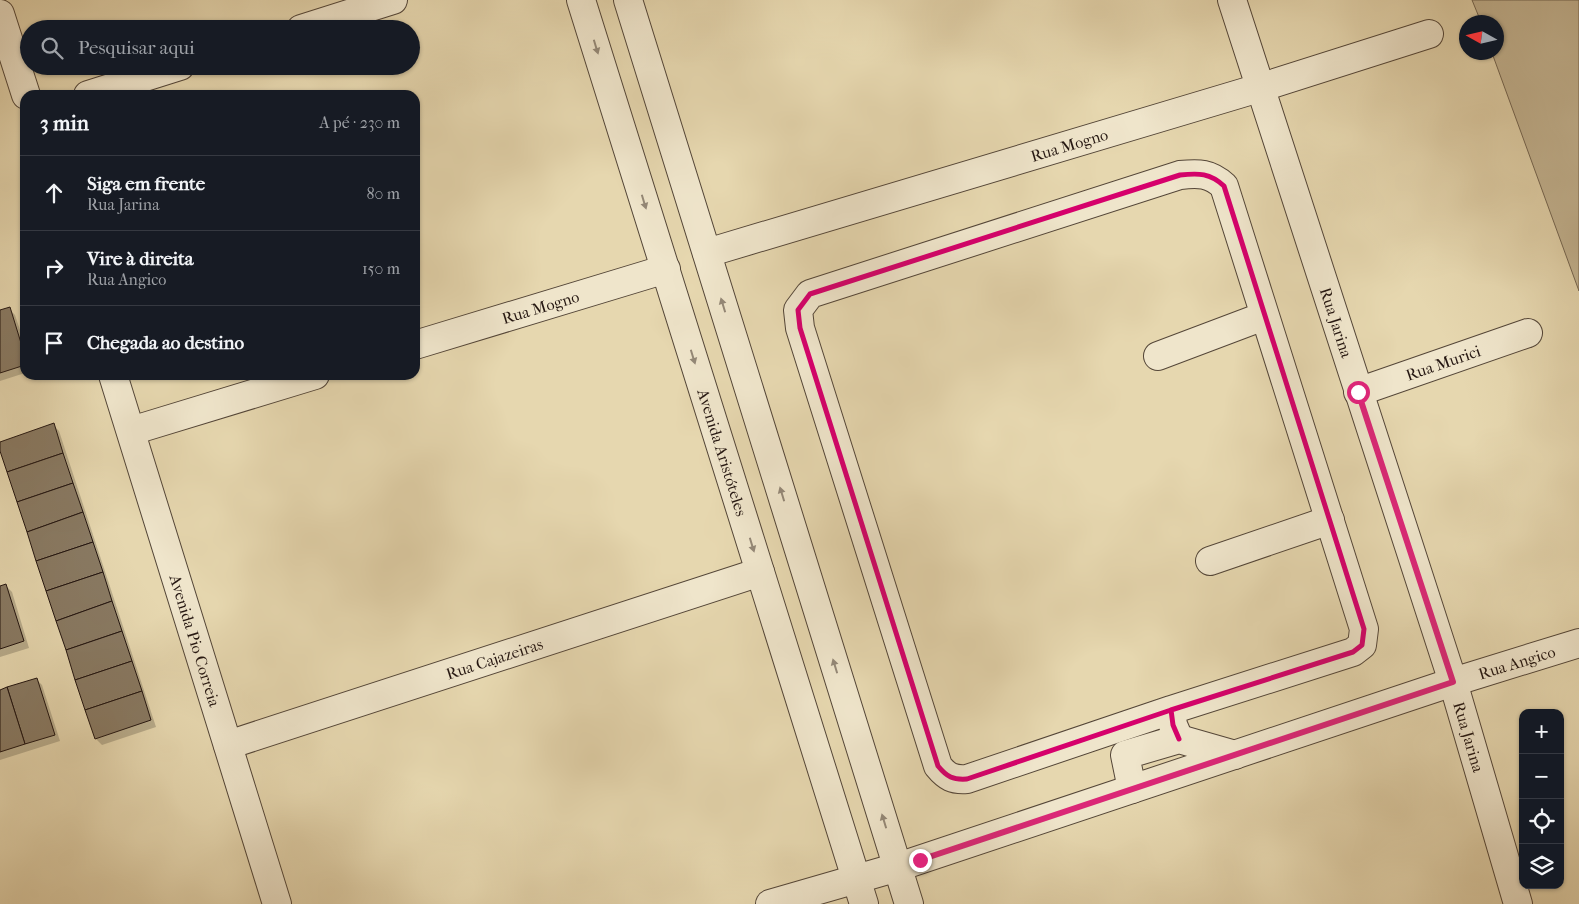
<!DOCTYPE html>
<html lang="pt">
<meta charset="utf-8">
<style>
:root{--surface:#171b24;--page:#242831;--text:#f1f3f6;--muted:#9ea1a6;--line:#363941}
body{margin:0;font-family:"IM FELL French Canon",serif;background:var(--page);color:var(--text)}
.controls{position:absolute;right:15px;bottom:15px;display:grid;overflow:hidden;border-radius:10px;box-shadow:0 1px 4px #0004}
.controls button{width:45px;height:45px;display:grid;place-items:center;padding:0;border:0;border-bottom:1px solid var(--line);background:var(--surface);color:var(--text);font:25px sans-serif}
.compass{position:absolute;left:1459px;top:15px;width:45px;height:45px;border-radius:50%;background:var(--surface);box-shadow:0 1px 4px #0004;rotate:278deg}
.stop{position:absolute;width:15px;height:15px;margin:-11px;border:4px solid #db2777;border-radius:50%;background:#fff}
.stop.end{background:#db2777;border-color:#fff;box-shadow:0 1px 5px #0008}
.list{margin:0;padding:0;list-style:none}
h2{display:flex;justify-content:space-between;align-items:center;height:65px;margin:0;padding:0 20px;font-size:21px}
h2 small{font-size:16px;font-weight:400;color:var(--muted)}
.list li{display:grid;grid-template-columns:32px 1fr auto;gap:15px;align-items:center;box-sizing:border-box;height:75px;padding:0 20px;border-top:1px solid var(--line)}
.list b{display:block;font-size:19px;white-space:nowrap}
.list p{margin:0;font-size:16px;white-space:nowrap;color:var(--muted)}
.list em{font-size:16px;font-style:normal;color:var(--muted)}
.icon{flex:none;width:28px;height:28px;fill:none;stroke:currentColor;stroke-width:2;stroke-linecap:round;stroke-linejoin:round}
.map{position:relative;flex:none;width:1579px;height:904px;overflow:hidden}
.search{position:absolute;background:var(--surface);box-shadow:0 1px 4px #0004;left:20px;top:20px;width:400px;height:55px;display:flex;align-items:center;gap:12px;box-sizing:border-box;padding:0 18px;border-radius:28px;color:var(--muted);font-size:19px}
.panel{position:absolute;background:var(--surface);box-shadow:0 1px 4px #0004;left:20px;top:90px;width:400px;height:290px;border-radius:15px}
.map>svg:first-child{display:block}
.green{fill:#c5b694;stroke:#746652}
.shadow{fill:#0003}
.building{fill:#897a63;stroke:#241611}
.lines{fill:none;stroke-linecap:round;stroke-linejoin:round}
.minor-casing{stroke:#544638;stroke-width:30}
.minor{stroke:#efe5cb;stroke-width:28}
.cycleway-casing{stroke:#efe5cb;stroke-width:8}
.cycleway{stroke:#d6006c;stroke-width:5}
.oneway{fill:#948877}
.route{stroke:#db2777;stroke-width:6}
.labels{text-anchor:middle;stroke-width:4;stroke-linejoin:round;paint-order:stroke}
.street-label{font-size:16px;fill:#241611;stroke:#efe5cb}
</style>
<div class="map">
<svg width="1579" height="904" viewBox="0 0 1579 904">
<rect width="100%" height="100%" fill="#e6d7af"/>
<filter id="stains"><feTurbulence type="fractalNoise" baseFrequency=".004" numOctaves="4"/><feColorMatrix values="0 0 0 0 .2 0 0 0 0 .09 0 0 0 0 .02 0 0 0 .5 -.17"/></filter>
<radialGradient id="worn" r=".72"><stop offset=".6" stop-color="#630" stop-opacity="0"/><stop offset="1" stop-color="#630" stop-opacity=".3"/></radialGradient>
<!-- green -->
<polygon class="green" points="1472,0 1579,0 1579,291 1492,53 1496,52 1496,22 1481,22"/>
<!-- shadow -->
<g class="shadow">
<polygon points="9,309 15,315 25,345 25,373 0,381 0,312"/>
<polygon points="53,425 59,431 156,727 102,745 96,739 0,447 0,443"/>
<polygon points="6,586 12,592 29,648 0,657 0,588"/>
<polygon points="36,679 42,685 60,741 0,760 0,691"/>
</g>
<!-- building -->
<g class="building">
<polygon points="10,307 25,356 25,365 0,373 0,310"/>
<polygon points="54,423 63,453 7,472 0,451 0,442"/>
<polygon points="63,453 73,483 17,502 7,472"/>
<polygon points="73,483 83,512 27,532 17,502"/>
<polygon points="83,512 93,542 36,561 27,532"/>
<polygon points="93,542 103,572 46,591 36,561"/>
<polygon points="103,572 112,601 56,621 46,591"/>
<polygon points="6,584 24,641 0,649 0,586"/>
<polygon points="112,601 122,631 66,650 56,621"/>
<polygon points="122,631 132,661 75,680 66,650"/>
<polygon points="132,661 142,691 85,710 75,680"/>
<polygon points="37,678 55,735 25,744 7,687"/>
<polygon points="7,687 25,744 0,752 0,690"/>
<polygon points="142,691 151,720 95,739 85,710"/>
</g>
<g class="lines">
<defs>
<g id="minor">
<path id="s1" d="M581,0L864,904"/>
<polyline points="628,0 909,904"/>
<path id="s2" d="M1232,0L1453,682L1518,904"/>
<polyline points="0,14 26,95"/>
<polyline points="301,29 393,0"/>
<polyline points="88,95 180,66"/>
<path id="s3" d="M707,253L1259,88L1429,34"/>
<path id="s4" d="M415,345L666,269"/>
<polyline points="1158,356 1264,316"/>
<path id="s5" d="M113,375L277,904"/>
<path id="s6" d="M1358,392L1528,333"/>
<polyline points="131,431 315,375"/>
<polyline points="1210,561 1330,520"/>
<path d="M1171,710L967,779C953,780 947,777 938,766L800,328L798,310L810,294L1180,175C1199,173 1210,173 1224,186L1364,629L1362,645L1353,652L1171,710L1173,725L1179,739"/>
<path id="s7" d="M228,745L760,572"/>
<polyline points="1132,789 1125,755 1179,739 1235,755"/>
<path id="s8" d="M770,904L898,867L1453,682L1579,643"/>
</g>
</defs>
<!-- minor casing -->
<use href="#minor" class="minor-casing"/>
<!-- minor -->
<use href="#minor" class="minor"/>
<defs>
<path id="cycleway" d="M1171,710L967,779C953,780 947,777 938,766L800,328L798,310L810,294L1180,175C1199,173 1210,173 1224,186L1364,629L1362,645L1353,652L1171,710L1173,725L1179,739"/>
</defs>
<!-- cycleway casing -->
<use href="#cycleway" class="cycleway-casing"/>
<!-- cycleway -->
<use href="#cycleway" class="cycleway"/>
</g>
<!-- one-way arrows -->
<defs><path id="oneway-solid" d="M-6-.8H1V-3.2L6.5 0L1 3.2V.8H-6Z" transform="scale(1.25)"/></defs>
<g class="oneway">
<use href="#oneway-solid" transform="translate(596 47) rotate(73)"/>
<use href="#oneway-solid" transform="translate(644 202) rotate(73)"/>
<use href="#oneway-solid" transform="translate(723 305) rotate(-107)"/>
<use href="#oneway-solid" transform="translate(693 357) rotate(73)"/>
<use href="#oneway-solid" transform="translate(782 494) rotate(-107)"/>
<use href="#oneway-solid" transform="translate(752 545) rotate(73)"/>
<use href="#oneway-solid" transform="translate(835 666) rotate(-107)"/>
<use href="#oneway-solid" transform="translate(884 821) rotate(-107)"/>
</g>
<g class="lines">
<!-- route -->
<polyline class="route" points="920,860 1453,682 1358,392"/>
</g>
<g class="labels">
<!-- street labels -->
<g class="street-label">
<text dy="6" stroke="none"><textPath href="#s3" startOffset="378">Rua Mogno</textPath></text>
<text dy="6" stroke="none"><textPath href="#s4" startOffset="131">Rua Mogno</textPath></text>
<text dy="6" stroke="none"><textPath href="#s2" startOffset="339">Rua Jarina</textPath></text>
<text dy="6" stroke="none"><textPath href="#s6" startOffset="90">Rua Murici</textPath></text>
<text dy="6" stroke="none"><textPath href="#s1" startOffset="474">Avenida Aristóteles</textPath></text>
<text dy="6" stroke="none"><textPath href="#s5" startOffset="278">Avenida Pio Correia</textPath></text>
<text dy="6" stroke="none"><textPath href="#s7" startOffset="280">Rua Cajazeiras</textPath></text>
<text dy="6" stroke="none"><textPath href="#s8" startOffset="785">Rua Angico</textPath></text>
<text dy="6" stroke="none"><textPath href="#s2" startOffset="774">Rua Jarina</textPath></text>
</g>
</g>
<rect width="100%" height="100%" filter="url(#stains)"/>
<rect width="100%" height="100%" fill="url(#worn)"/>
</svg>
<div class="controls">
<button>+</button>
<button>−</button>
<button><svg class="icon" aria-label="locate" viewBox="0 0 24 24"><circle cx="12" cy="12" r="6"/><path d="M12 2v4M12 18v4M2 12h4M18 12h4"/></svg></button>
<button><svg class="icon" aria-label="layers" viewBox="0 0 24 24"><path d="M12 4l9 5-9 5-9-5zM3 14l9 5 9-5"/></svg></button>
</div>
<svg class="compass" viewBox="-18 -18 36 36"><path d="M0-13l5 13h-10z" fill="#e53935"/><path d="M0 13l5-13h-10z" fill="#9ea1a6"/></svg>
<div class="stop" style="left:1358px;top:392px"></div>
<div class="stop end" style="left:920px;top:860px"></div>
<div class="search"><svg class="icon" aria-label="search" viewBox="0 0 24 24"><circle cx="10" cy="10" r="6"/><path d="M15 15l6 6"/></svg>Pesquisar aqui</div>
<section class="panel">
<h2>3 min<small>A pé · 230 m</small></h2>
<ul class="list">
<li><svg class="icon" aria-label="ahead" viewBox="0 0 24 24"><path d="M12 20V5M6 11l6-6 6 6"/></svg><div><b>Siga em frente</b><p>Rua Jarina</p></div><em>80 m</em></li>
<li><svg class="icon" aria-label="right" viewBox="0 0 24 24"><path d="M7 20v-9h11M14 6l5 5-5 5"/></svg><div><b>Vire à direita</b><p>Rua Angico</p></div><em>150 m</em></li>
<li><svg class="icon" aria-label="arrive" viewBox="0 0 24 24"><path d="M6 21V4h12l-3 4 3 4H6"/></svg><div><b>Chegada ao destino</b></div></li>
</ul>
</section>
</div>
